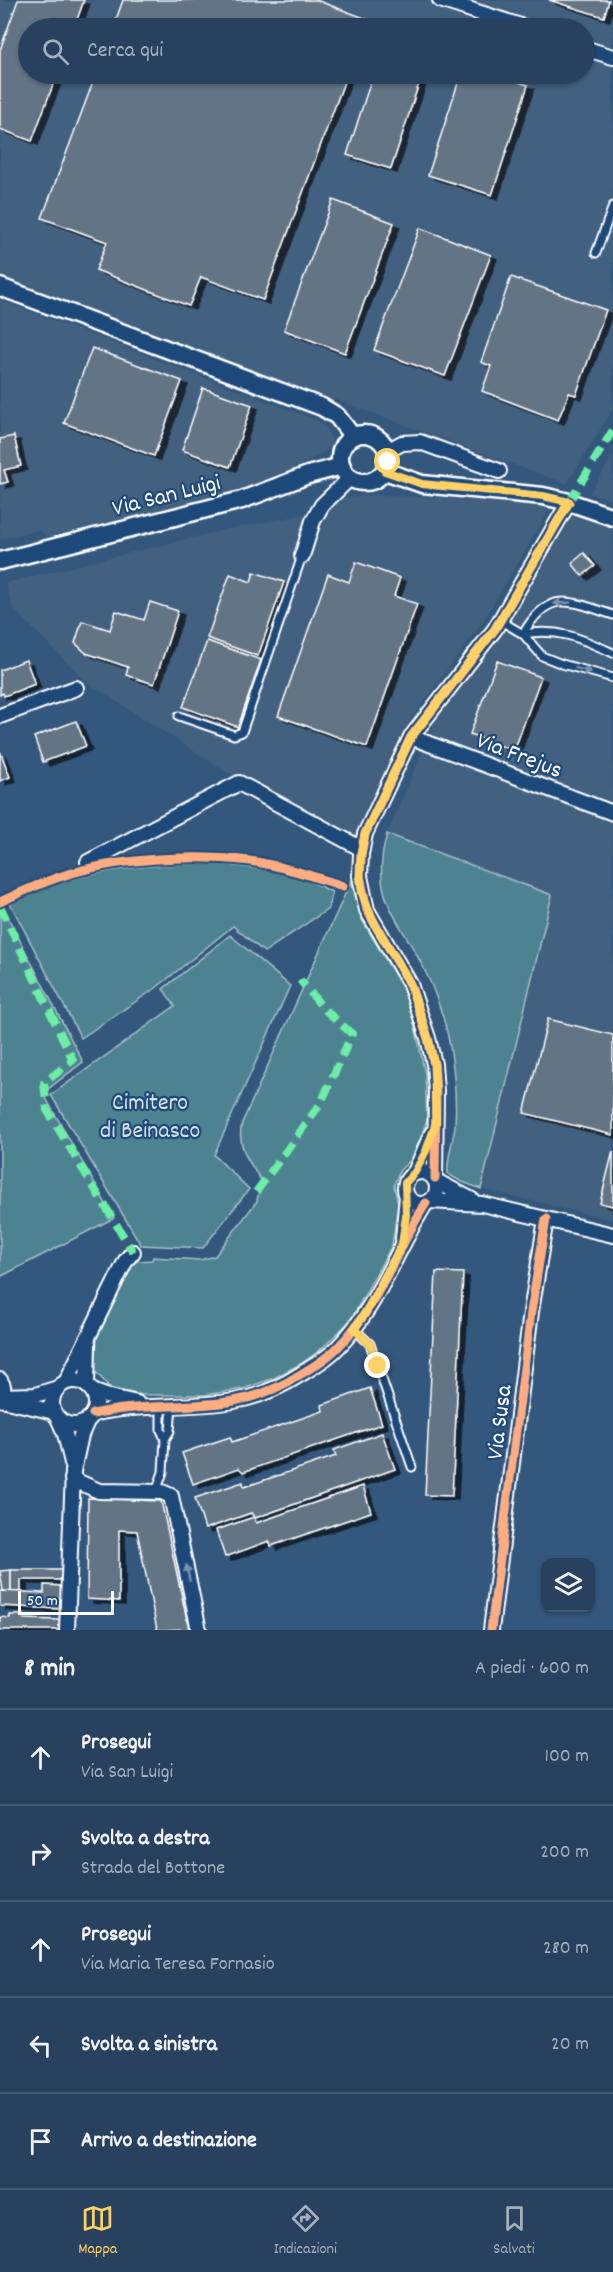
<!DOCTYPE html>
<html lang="it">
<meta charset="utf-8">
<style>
:root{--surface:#27415e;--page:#2f4864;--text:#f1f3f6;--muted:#a4afbc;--line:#435a73;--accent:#ffd166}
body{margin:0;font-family:Dekko,sans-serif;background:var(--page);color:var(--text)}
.controls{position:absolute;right:18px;bottom:18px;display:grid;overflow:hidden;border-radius:12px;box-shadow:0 2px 4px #0004}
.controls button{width:54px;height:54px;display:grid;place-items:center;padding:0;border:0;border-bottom:2px solid var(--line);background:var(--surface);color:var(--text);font:30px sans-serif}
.scale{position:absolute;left:18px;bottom:15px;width:96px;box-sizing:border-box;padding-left:6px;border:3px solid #fff;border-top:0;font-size:16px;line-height:21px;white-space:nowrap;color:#fff;-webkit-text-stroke:4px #1f4a7a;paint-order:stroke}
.stop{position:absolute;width:18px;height:18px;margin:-14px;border:4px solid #ffd166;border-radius:50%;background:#fff}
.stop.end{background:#ffd166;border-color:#fff;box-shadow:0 2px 6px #0008}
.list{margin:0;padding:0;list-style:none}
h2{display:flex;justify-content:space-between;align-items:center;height:78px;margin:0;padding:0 24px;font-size:26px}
h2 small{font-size:20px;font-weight:400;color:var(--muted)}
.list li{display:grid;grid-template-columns:39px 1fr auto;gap:18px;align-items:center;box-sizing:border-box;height:96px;padding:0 24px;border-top:2px solid var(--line)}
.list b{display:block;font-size:22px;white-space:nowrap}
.list p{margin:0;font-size:20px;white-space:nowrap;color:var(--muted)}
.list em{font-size:20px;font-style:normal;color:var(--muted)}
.icon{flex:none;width:33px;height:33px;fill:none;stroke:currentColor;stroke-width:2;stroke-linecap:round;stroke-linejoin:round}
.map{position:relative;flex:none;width:613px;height:1630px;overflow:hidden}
.search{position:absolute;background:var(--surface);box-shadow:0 2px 4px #0004;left:18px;right:18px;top:18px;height:66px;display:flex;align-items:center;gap:15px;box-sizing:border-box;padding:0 21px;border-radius:33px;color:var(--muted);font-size:22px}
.sheet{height:558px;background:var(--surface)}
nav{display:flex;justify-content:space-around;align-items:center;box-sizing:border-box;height:84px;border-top:2px solid var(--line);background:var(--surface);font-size:16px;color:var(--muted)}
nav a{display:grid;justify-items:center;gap:3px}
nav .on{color:var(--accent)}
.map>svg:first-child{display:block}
.built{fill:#42607f;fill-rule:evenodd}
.green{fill:#4e8391;stroke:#a6c1c8;stroke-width:1.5}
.building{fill:#647484;stroke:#fff;stroke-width:1.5;filter:url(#shadow)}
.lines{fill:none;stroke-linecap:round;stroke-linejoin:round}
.service-casing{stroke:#fff;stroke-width:11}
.minor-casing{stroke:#fff;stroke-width:18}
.tertiary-casing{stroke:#fff;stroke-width:21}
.service{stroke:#1f4a7a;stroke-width:7}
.minor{stroke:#1f4a7a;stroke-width:14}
.tertiary{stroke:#1f4a7a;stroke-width:16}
.quiet{stroke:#6deda7;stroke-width:8;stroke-dasharray:15 8;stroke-linecap:butt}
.cycleway-casing{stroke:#1f4a7a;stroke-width:13}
.cycleway{stroke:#ffac80;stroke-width:9}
.oneway{fill:#7992af}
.route{stroke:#ffd166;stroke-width:8}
.labels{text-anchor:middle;stroke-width:4.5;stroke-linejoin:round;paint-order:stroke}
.street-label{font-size:24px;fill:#fff;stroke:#1f4a7a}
.park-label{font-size:24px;fill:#d3e0e4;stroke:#1f4a7a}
</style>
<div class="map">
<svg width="613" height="1630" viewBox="0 0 613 1630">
<defs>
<filter id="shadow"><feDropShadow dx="6" dy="4" stdDeviation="0" flood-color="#0009"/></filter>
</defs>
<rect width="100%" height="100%" fill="#34577d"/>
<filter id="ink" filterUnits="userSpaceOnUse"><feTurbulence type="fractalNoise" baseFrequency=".0167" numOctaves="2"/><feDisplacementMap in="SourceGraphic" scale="12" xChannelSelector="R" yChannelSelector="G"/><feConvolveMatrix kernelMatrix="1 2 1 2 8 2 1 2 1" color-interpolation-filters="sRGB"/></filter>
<g filter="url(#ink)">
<!-- built -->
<g class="built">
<path d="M0,0H613V409L567,484L0,278ZM28,28H584V74H28Z"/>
<polygon points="0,300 316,420 326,427 332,440 332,444 327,450 305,463 262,484 240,491 47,537 39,530 0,539"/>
<polygon points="613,455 613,501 590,493"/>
<polygon points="375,495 510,501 552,506 483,621 402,732 356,842 225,771 88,683 13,609 5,583 224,530 328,510 330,505 341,498"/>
<polygon points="573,511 613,525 613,1220 481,1189 552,895 387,834 438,715 502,631 541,569"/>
</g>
<!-- green -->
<g class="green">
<path d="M387,834L552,895L481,1189L460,1181L448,1174C446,1158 454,1141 455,1124C457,1095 453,1053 445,1024C440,1007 434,989 426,973C401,918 368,900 387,834Z"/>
<path d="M214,863L269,870L304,878L332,892L328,909L264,952L233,926L156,988L81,1038L10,903C23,897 36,890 49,886C102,868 159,864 214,863Z"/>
<path d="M351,881L362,920L402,987L414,1021L425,1074L427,1120L414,1157L400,1170L394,1185L398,1204L392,1245L350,1321L320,1350L302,1363L274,1378L243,1389L204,1395H143L111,1389L95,1371L97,1337L130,1267L137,1261L152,1260L153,1257L200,1260L215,1256L257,1201L261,1180C249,1162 236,1146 242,1123Z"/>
<polygon points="2,906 83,1062 43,1093 114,1218 0,1277 0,907"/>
<polygon points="230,935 290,986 214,1155 249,1189 203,1248 141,1245 51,1095 175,1006 163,989"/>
</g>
<!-- building -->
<g class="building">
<polygon points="18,0 84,0 74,28 28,28 28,74 57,74 32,141 0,129 0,50"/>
<polygon points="123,0 316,0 367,19 364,28 113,28"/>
<polygon points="549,0 609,0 604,17"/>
<polygon points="96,74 347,74 263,300 201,277 189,306 96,270 107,242 42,218"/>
<polygon points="373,74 422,74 391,169 347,155"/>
<polygon points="461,74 493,74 528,85 492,195 428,175"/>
<polygon points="333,200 394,223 345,353 284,330"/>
<polygon points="420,228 491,255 445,376 374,350"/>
<polygon points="511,277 606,310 576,395 569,393 558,420 482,391 491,366 481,362"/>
<polygon points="92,348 182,381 154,456 64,423"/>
<polygon points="203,388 252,405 230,467 182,450"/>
<polygon points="14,436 21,466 4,470 8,482 0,484 0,439"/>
<polygon points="584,553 595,566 582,576 572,563"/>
<polygon points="356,562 400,578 394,596 417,604 367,747 278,716 328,574 349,582"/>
<polygon points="254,572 284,582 258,656 207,638 230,574 251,582"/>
<polygon points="150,602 178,611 154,684 126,675 128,667 86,653 75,643 82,621 110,630 116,611 144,620"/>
<polygon points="207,641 261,660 238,727 183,707"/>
<polygon points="26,660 35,684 4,696 3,693 0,695 0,670"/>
<polygon points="497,661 541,677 514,751 470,734"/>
<polygon points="76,721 86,746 43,762 34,737"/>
<polygon points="0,751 10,777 0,781"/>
<polygon points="548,1019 613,1035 613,1135 524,1113"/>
<polygon points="613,1151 613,1206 600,1203"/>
<polygon points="436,1272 463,1273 452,1496 425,1495"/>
<polygon points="370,1388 382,1424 243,1472 239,1468 193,1484 182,1453 230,1437 232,1442 323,1411 322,1405"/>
<polygon points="382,1433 395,1469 255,1518 251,1513 205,1529 195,1498 243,1482 244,1487 336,1456 334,1450"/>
<polygon points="363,1486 371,1512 271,1546 269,1541 225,1557 216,1530 254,1517 256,1523"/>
<polygon points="88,1498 161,1501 189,1629 157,1630 137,1531 119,1530 119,1601 87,1599"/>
<polygon points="11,1570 11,1592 3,1591 0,1571"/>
<polygon points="11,1570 63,1570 64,1580 21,1580 21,1592 11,1592"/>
<polygon points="44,1585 62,1586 61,1609 0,1606 0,1591 44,1593"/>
<polygon points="10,1615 24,1615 24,1619 60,1620 60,1630 0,1630 0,1617 10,1618"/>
</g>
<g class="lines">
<defs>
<g id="service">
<polyline points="596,253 613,206"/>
<polyline points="501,621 523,634 542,656 562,664 613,678"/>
<path d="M523,634C549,588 570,601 613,615"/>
<path d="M523,634C560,628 580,638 613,653"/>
<polyline points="179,716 234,735 242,732 302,556"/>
<polyline points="354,1329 370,1344 412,1467"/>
<polyline points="161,1406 161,1430 165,1439"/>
<polyline points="156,1492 163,1472 165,1439 170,1431 172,1406"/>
</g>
<g id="minor">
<polyline points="440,0 527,28"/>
<polyline points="584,48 613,57"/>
<polyline points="387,451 402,443 420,442 499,471"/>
<polyline points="302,556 313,521 322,505 350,478"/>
<polyline points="0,716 76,688"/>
<polyline points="411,737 613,813"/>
<polyline points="88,862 239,783 362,849"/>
<circle cx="421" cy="1188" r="16"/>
<polyline points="415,1172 432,1133"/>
<polyline points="435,1178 436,1091 434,1064 428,1038 410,984 367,910 360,876 361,854 365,834 411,737 495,629 569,502"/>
<polyline points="436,1181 472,1200"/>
<polyline points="430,1201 482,1204 613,1235"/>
<polyline points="403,1239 407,1196"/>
<polyline points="0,1380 3,1386 3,1400"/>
<circle cx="74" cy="1403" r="22"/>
<polyline points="66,1382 126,1260 133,1252"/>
<polyline points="87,1386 88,1343"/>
<polyline points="92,1391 106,1396 137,1403"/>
<polyline points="0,1396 35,1395 58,1388"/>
<polyline points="11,1402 54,1412"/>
<path d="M93,1414C139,1403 187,1409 234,1401C258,1397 281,1387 301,1374C314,1366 328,1358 338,1347C378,1307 396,1250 426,1203"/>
<polyline points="59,1420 65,1434 72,1463"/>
<polyline points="72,1479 99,1491 162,1492 171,1496 199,1630"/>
<polyline points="67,1630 73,1471 81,1435 88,1419"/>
<polyline points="491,1630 531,1312 546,1219"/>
</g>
<g id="tertiary">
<polyline points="0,287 322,407 337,416 353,437"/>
<circle cx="364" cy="458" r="24"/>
<polyline points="385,471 422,484 543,496 569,502 613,517"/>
<polyline points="0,561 242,500 308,475 342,466"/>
</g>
</defs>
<!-- service casing -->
<use href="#service" class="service-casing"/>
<!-- minor casing -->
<use href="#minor" class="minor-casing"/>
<!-- tertiary casing -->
<use href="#tertiary" class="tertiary-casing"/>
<!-- service -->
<use href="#service" class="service"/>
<!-- minor -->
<use href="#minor" class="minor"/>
<!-- tertiary -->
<use href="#tertiary" class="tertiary"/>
<!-- quiet -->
<g class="quiet">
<polyline points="569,502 613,430"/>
<polyline points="0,906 73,1060 44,1083 47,1110 133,1252"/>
<polyline points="256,1192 321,1103 352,1034 323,1008 300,980"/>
</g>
<defs>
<g id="cycleway">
<path d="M0,902C19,893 39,884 59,877C115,858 192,854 250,861C282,866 312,876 343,886"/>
<polyline points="435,1178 436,1091 434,1064 428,1038 410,984 367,910 360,876 361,854 365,834 411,737 495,629 569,502"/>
<path d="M93,1414C139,1403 187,1409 234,1401C258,1397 281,1387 301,1374C314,1366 328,1358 338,1347C378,1307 396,1250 426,1203"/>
<polyline points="491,1630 531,1312 546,1219"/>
</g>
</defs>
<!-- cycleway casing -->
<use href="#cycleway" class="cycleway-casing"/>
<!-- cycleway -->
<use href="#cycleway" class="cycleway"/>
</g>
<!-- one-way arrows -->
<defs><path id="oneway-solid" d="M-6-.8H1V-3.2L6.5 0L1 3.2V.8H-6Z" transform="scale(1.5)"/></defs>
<g class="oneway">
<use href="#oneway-solid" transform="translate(562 603) rotate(177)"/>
<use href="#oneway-solid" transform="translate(583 670) rotate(15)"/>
<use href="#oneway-solid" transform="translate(188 1573) rotate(-102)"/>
</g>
</g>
<g class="lines" filter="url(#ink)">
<!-- route -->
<polyline class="route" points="378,1366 370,1344 354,1329 366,1312 402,1244 406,1215 405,1183 415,1172 426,1151 436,1123 434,1064 428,1038 410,984 398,962 376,927 362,893 360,876 361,854 365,834 411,737 495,629 569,502 543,496 422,484 385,471 388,462"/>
</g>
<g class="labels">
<!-- street labels -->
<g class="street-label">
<text transform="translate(166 494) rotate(-14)" y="8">Via San Luigi</text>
<text transform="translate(520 754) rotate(21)" y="8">Via Frejus</text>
<text transform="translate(498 1422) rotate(-83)" y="8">Via Susa</text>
</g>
<!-- park labels -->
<g class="park-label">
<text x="150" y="1109">Cimitero<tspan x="150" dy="28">di Beinasco</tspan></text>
</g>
</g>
</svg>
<div class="controls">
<button><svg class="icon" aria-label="layers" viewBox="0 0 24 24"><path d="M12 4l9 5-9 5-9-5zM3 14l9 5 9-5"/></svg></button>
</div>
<div class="scale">50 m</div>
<div class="stop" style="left:388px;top:462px"></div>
<div class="stop end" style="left:378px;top:1366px"></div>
<div class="search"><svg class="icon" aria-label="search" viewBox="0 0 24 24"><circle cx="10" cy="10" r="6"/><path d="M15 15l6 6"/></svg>Cerca qui</div>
</div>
<section class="sheet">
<h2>8 min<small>A piedi · 600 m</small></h2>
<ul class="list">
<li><svg class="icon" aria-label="ahead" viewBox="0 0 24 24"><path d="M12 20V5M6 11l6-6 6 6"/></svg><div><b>Prosegui</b><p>Via San Luigi</p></div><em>100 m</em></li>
<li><svg class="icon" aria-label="right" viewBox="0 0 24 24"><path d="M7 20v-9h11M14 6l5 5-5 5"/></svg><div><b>Svolta a destra</b><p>Strada del Bottone</p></div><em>200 m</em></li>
<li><svg class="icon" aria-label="ahead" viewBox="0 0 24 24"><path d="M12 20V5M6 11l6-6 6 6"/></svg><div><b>Prosegui</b><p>Via Maria Teresa Fornasio</p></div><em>280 m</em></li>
<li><svg class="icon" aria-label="left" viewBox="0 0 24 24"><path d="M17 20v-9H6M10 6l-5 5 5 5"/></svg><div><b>Svolta a sinistra</b></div><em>20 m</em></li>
<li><svg class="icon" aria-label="arrive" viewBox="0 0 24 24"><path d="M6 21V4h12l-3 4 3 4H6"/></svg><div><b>Arrivo a destinazione</b></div></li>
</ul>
</section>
<nav>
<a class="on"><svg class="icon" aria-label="map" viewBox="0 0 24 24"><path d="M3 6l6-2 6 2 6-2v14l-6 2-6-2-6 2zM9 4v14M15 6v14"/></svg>Mappa</a>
<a><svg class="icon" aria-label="directions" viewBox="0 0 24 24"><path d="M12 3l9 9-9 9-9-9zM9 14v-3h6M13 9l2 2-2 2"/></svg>Indicazioni</a>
<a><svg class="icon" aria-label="saved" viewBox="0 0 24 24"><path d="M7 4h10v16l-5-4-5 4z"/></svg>Salvati</a>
</nav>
